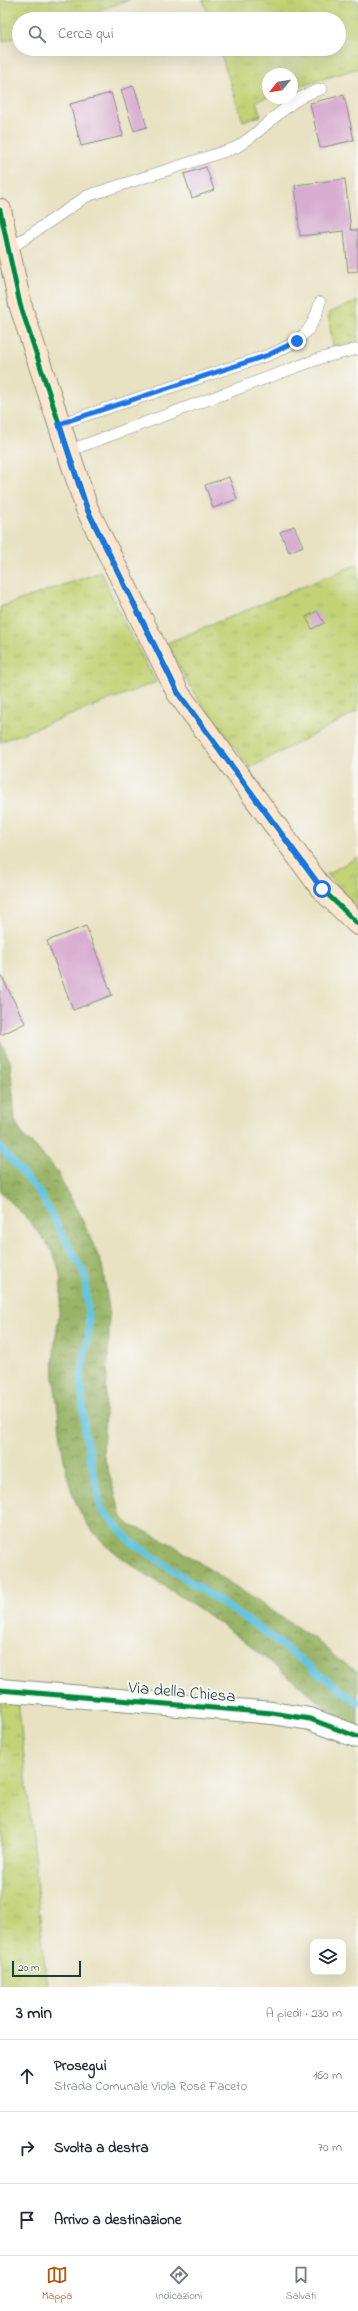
<!DOCTYPE html>
<html lang="it">
<meta charset="utf-8">
<style>
:root{--surface:#fff;--page:#f6f6f7;--text:#1f2937;--muted:#747a83;--line:#e0e1e3;--accent:#b45309}
body{margin:0;font-family:"Indie Flower",sans-serif;background:var(--page);color:var(--text)}
.controls{position:absolute;right:12px;bottom:12px;display:grid;overflow:hidden;border-radius:8px;box-shadow:0 4px 16px #0002}
.controls button{width:36px;height:36px;display:grid;place-items:center;padding:0;border:0;border-bottom:1px solid var(--line);background:var(--surface);color:var(--text);font:20px sans-serif}
.compass{position:absolute;left:262px;top:68px;width:36px;height:36px;border-radius:50%;background:var(--surface);box-shadow:0 4px 16px #0002;rotate:240deg}
.scale{position:absolute;left:12px;bottom:10px;width:69px;box-sizing:border-box;padding-left:4px;border:2px solid #1f3d34;border-top:0;font-size:11px;line-height:14px;white-space:nowrap;color:#1f3d34;-webkit-text-stroke:3px #f6f6f2;paint-order:stroke}
.stop{position:absolute;width:12px;height:12px;margin:-9px;border:3px solid #1a73e8;border-radius:50%;background:#fff}
.stop.end{background:#1a73e8;border-color:#fff;box-shadow:0 1px 4px #0008}
.list{margin:0;padding:0;list-style:none}
h2{display:flex;justify-content:space-between;align-items:center;height:52px;margin:0;padding:0 16px;font-size:17px}
h2 small{font-size:13px;font-weight:400;color:var(--muted)}
.list li{display:grid;grid-template-columns:26px 1fr auto;gap:12px;align-items:center;box-sizing:border-box;height:72px;padding:0 16px;border-top:1px solid var(--line)}
.list b{display:block;font-size:15px;white-space:nowrap}
.list p{margin:0;font-size:13px;white-space:nowrap;color:var(--muted)}
.list em{font-size:13px;font-style:normal;color:var(--muted)}
.icon{flex:none;width:22px;height:22px;fill:none;stroke:currentColor;stroke-width:2;stroke-linecap:round;stroke-linejoin:round}
.map{position:relative;flex:none;width:358px;height:1987px;overflow:hidden}
.search{position:absolute;background:var(--surface);box-shadow:0 4px 16px #0002;left:12px;right:12px;top:12px;height:44px;display:flex;align-items:center;gap:10px;box-sizing:border-box;padding:0 14px;border-radius:22px;color:var(--muted);font-size:15px}
.sheet{height:268px;background:var(--surface)}
nav{display:flex;justify-content:space-around;align-items:center;box-sizing:border-box;height:56px;border-top:1px solid var(--line);background:var(--surface);font-size:11px;color:var(--muted)}
nav a{display:grid;justify-items:center;gap:2px}
nav .on{color:var(--accent)}
.map>svg:first-child{display:block}
.grass{fill:url(#grass-tufts);stroke:#708854}
.forest{fill:url(#forest-crowns);stroke:#5c784d}
.lines{fill:none;stroke-linecap:round;stroke-linejoin:round}
.stream{stroke:#64c4e3;stroke-width:7}
.building{fill:#d8add2}
.lane-casing{stroke:#84907c;stroke-width:12}
.street-casing{stroke:#84907c;stroke-width:24}
.secondary-casing{stroke:#84907c;stroke-width:24}
.lane{stroke:#fff;stroke-width:11}
.street{stroke:#fff;stroke-width:22}
.secondary{stroke:#fce5cf;stroke-width:22}
.cycleway-casing{stroke:#f6f6f2;stroke-width:8}
.cycleway{stroke:#00873e;stroke-width:5}
.route{stroke:#1a73e8;stroke-width:5}
.labels{text-anchor:middle;stroke-width:4;stroke-linejoin:round;paint-order:stroke}
.street-label{font-size:17px;fill:#1f3d34;stroke:#f6f6f2}
</style>
<div class="map">
<svg width="358" height="1987" viewBox="0 0 358 1987">
<defs>
<pattern id="grass-tufts" width="24" height="20" patternUnits="userSpaceOnUse"><rect width="24" height="20" fill="#c2d274"/><path d="M3 7l-1-3M5 7V3M7 7l1-3M15 17l-1-3M17 17v-4M19 17l1-3" fill="none" stroke="#a6b565"/></pattern>
<pattern id="forest-crowns" width="20" height="18" patternUnits="userSpaceOnUse"><rect width="20" height="18" fill="#99b466"/><path d="M2 6a3 3 0 1 1 6 0M12 15a3 3 0 1 1 6 0" fill="none" stroke="#7c9455"/></pattern>
</defs>
<rect width="100%" height="100%" fill="#f6f6f2"/>
<filter id="ink" filterUnits="userSpaceOnUse"><feTurbulence type="fractalNoise" baseFrequency=".025" numOctaves="2"/><feDisplacementMap in="SourceGraphic" scale="8" xChannelSelector="R" yChannelSelector="G"/><feConvolveMatrix kernelMatrix="1 2 1 2 8 2 1 2 1" color-interpolation-filters="sRGB"/></filter>
<filter id="wash" filterUnits="userSpaceOnUse"><feTurbulence type="fractalNoise" baseFrequency=".012" numOctaves="4" result="noise"/><feDisplacementMap in="SourceGraphic" scale="16" xChannelSelector="R" yChannelSelector="G"/><feGaussianBlur stdDeviation="0.9" result="paint"/><feColorMatrix in="noise" values="0 0 0 0 0 0 0 0 0 0 0 0 0 0 0 0 0 1.4 0 .05"/><feComposite in="paint" operator="in"/></filter>
<g filter="url(#wash)">
<rect width="100%" height="100%" fill="#e8e2c3"/>
<!-- grass -->
<g class="grass">
<polygon points="0,0 130,0 72,19 19,19 19,36 3,42"/>
<polygon points="203,0 358,0 358,68 292,89 292,74 268,74 268,97 256,101 261,116 243,121 219,49 339,49 339,19 210,19"/>
<polygon points="358,301 358,342 333,346 328,313"/>
<polygon points="358,564 358,711 250,768 193,692 167,643"/>
<polygon points="101,572 125,624 156,682 0,742 0,607"/>
<polygon points="358,857 358,910 327,874"/>
<polygon points="0,1697 18,1698 47,1987 0,1987"/>
</g>
<!-- forest -->
<path class="forest" d="M0,1041L10,1061L15,1121L24,1138L35,1146L56,1170L83,1222L102,1265L109,1309V1338L103,1453L122,1517L131,1526L143,1530L173,1545L319,1642L337,1659L358,1672V1726L338,1717C294,1682 251,1644 204,1612C170,1587 108,1557 86,1522C65,1488 62,1450 58,1411C56,1392 52,1373 54,1353C56,1325 66,1294 58,1266C52,1242 18,1209 0,1191Z"/>
<g class="lines">
<!-- stream -->
<polyline class="stream" points="0,1147 39,1192 85,1275 89,1329 81,1377 85,1433 101,1508 130,1541 262,1630 358,1703"/>
</g>
<g id="blocks">
<!-- building -->
<g class="building">
<polygon points="134,86 147,127 134,131 121,90"/>
<polygon points="111,93 123,136 81,146 70,104"/>
<polygon points="344,95 354,140 320,148 310,103"/>
<polygon points="206,167 214,190 192,198 184,174"/>
<polygon points="345,179 351,230 358,230 358,271 348,272 344,231 300,236 295,185"/>
<polygon points="229,477 237,499 213,508 205,485"/>
<polygon points="294,526 303,546 289,552 280,532"/>
<polygon points="317,611 324,623 312,629 306,617"/>
<polygon points="86,926 112,995 73,1010 47,941"/>
<polygon points="0,973 25,1023 1,1035 0,1033"/>
</g>
</g>
</g>
<g filter="url(#ink)">
<use href="#blocks" fill-opacity="0" stroke="#84907c" stroke-width="1"/>
<g class="lines">
<defs>
<g id="lane">
<path d="M8,250L87,196L235,148C265,131 288,97 322,89"/>
<path d="M59,424L269,355C297,343 313,334 320,302"/>
<polyline points="68,451 321,358 358,349"/>
</g>
<polyline id="street" points="0,1690 272,1713 310,1719 358,1737"/>
<polyline id="secondary" points="0,210 20,304 87,509 178,693 322,889 358,924"/>
</defs>
<!-- lane casing -->
<use href="#lane" class="lane-casing"/>
<!-- street casing -->
<use href="#street" class="street-casing"/>
<!-- secondary casing -->
<use href="#secondary" class="secondary-casing"/>
<!-- lane -->
<use href="#lane" class="lane"/>
<!-- street -->
<use href="#street" class="street"/>
<!-- secondary -->
<use href="#secondary" class="secondary"/>
<defs>
<g id="cycleway">
<polyline points="0,210 20,304 87,509 178,693 322,889 358,924"/>
<polyline points="0,1690 272,1713 310,1719 358,1737"/>
</g>
</defs>
<!-- cycleway casing -->
<use href="#cycleway" class="cycleway-casing"/>
<!-- cycleway -->
<use href="#cycleway" class="cycleway"/>
</g>
</g>
<g class="lines" filter="url(#ink)">
<!-- route -->
<polyline class="route" points="297,341 268,355 59,424 87,509 178,693 322,889"/>
</g>
<g class="labels">
<!-- street labels -->
<g class="street-label">
<text transform="translate(182 1691) rotate(5)" y="6">Via della Chiesa</text>
</g>
</g>
</svg>
<div class="controls">
<button><svg class="icon" aria-label="layers" viewBox="0 0 24 24"><path d="M12 4l9 5-9 5-9-5zM3 14l9 5 9-5"/></svg></button>
</div>
<svg class="compass" viewBox="-18 -18 36 36"><path d="M0-13l5 13h-10z" fill="#e53935"/><path d="M0 13l5-13h-10z" fill="#747a83"/></svg>
<div class="scale">20 m</div>
<div class="stop" style="left:322px;top:889px"></div>
<div class="stop end" style="left:297px;top:341px"></div>
<div class="search"><svg class="icon" aria-label="search" viewBox="0 0 24 24"><circle cx="10" cy="10" r="6"/><path d="M15 15l6 6"/></svg>Cerca qui</div>
</div>
<section class="sheet">
<h2>3 min<small>A piedi · 230 m</small></h2>
<ul class="list">
<li><svg class="icon" aria-label="ahead" viewBox="0 0 24 24"><path d="M12 20V5M6 11l6-6 6 6"/></svg><div><b>Prosegui</b><p>Strada Comunale Viola Rosè Faceto</p></div><em>160 m</em></li>
<li><svg class="icon" aria-label="right" viewBox="0 0 24 24"><path d="M7 20v-9h11M14 6l5 5-5 5"/></svg><div><b>Svolta a destra</b></div><em>70 m</em></li>
<li><svg class="icon" aria-label="arrive" viewBox="0 0 24 24"><path d="M6 21V4h12l-3 4 3 4H6"/></svg><div><b>Arrivo a destinazione</b></div></li>
</ul>
</section>
<nav>
<a class="on"><svg class="icon" aria-label="map" viewBox="0 0 24 24"><path d="M3 6l6-2 6 2 6-2v14l-6 2-6-2-6 2zM9 4v14M15 6v14"/></svg>Mappa</a>
<a><svg class="icon" aria-label="directions" viewBox="0 0 24 24"><path d="M12 3l9 9-9 9-9-9zM9 14v-3h6M13 9l2 2-2 2"/></svg>Indicazioni</a>
<a><svg class="icon" aria-label="saved" viewBox="0 0 24 24"><path d="M7 4h10v16l-5-4-5 4z"/></svg>Salvati</a>
</nav>
